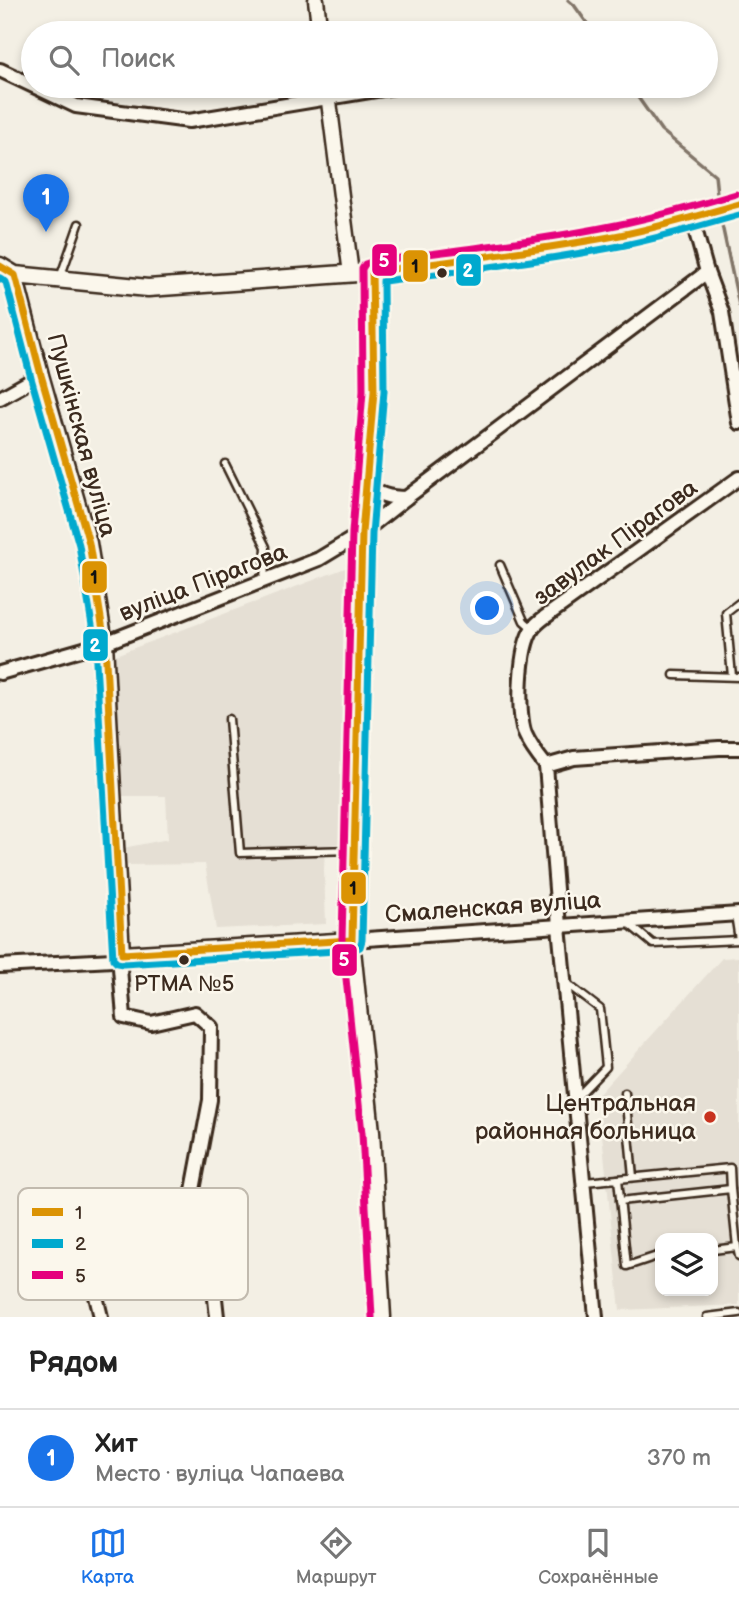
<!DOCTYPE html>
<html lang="ru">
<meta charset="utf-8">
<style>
:root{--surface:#fff;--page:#f2f2f2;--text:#222;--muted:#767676;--line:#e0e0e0;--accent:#1a73e8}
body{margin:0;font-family:"Balsamiq Sans",sans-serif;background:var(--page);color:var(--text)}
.controls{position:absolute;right:21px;bottom:21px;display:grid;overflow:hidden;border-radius:14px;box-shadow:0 4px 10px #0003}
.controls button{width:63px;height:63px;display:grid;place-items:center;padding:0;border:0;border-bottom:2px solid var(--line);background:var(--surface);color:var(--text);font:35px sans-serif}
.you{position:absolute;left:488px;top:609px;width:24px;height:24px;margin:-18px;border:5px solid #fff;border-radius:50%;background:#1a73e8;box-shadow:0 0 0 10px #1a73e833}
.badge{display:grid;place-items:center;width:46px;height:46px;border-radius:50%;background:var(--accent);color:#fff;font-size:23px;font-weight:700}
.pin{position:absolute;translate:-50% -58px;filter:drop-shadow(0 2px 4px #0008)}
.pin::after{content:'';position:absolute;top:37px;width:24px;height:21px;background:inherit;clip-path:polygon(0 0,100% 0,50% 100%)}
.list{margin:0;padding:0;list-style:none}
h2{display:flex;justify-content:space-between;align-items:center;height:91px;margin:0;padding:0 28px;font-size:30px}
h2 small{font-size:23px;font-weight:400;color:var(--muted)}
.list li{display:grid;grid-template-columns:46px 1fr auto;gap:21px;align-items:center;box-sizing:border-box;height:98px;padding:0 28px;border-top:2px solid var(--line)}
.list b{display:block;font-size:26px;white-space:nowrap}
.list p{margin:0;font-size:23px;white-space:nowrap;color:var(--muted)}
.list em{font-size:23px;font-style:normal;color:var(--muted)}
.icon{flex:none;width:38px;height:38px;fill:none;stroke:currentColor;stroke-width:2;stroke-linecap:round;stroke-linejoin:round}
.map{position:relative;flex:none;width:739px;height:1317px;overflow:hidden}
.search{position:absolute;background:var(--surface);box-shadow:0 4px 10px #0003;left:21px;right:21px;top:21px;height:77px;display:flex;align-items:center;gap:18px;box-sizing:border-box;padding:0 24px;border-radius:38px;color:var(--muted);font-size:26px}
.sheet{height:189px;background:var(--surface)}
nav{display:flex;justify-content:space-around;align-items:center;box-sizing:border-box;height:98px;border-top:2px solid var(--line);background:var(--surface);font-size:19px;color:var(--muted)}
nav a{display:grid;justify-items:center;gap:4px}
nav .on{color:var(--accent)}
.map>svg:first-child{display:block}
.built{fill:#e5dfd4;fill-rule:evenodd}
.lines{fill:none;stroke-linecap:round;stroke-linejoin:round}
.stream{stroke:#817468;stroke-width:3.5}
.service-casing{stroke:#3b2a1e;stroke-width:11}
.minor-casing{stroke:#3b2a1e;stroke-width:18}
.tertiary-casing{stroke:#3b2a1e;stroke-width:19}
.secondary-casing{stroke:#3b2a1e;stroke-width:21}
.service{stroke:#fbf7ec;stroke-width:6}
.minor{stroke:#fbf7ec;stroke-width:12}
.tertiary{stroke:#fbf7ec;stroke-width:14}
.secondary{stroke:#fbf7ec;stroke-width:16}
.bus-1-casing{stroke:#fbf7ec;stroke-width:12}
.bus-2-casing{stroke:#fbf7ec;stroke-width:12}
.bus-3-casing{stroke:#fbf7ec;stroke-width:12}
.bus-1{stroke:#db9304;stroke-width:7}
.bus-2{stroke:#00a9ce;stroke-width:7}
.bus-3{stroke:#e5007d;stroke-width:7}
.bus-dot{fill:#3b2a1e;stroke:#fbf7ec;stroke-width:2.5}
.poi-dot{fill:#c8321e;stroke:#fbf7ec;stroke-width:2.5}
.labels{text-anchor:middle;stroke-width:5;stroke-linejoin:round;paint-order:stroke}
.bus-label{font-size:22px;fill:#3b2a1e;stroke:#fbf7ec}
.street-label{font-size:24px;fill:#3b2a1e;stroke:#fbf7ec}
.poi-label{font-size:24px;fill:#3b2a1e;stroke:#fbf7ec;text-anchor:end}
.key{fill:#fbf7ec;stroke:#c1baae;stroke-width:2}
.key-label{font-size:19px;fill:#3b2a1e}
.line-badge{stroke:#fbf7ec;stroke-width:2.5}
.badge-label{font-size:19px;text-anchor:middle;font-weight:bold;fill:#fff}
.pale-badge-label{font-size:19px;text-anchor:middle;font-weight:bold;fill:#111}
</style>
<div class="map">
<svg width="739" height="1317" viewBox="0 0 739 1317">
<rect width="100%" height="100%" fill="#f3efe4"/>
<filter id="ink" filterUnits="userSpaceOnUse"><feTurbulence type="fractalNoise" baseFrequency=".0143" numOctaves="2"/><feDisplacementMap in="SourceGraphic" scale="14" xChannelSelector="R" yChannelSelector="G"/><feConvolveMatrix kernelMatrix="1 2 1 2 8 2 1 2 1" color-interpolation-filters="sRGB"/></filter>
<g filter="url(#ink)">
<!-- built -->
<g class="built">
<polygon points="348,567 341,843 325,846 324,870 326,924 216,929 205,864 127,865 123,848 168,839 166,796 122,796 113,656"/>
<path d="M739,957V1305L620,1310L598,1095L722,958ZM660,1238H713V1291H660Z"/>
</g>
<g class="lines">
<!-- stream -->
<g class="stream">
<polyline points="568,0 574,5 594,33"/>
<polyline points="630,86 661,130 715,175 717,194"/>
<polyline points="722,225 739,305"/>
</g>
<defs>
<g id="service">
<polyline points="60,278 79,224"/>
<polyline points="225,464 266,547 264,581"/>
<polyline points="500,565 524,621 532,628"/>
<polyline points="674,675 739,677"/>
<polyline points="732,676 726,613 739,603"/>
<polyline points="229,719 240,853 354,850"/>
<polyline points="735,914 739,940"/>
<polyline points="629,924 653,944 739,940"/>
<polyline points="566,983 600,1009 606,1067 577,1097"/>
<polyline points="625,1093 633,1177"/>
<polyline points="618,1179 730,1168 731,1189"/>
<polyline points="584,1182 618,1179 627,1266 660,1255"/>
<polyline points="620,1201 731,1189 737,1247"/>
<polyline points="713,1250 737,1247 739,1256"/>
<polyline points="707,1317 739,1313"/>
</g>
<g id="minor">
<polyline points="0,70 76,106 189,121 400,86"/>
<polyline points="707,272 722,312 739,423"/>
<polyline points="0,398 41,375"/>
<path d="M366,483C378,495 389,498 406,498"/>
<polyline points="0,673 105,643 319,559 362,533 406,498 707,272 692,218"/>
<polyline points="546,766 559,926 596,1317"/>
<path d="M546,766C538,756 530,746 525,734C517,714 519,646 533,628C536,624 541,620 545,617L739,478"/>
<polyline points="546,766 574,758 719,748 739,748"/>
<polyline points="352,940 739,914"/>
<polyline points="122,954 120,968 124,1017 151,1023 195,1013 211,1027 210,1100 193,1190 213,1280 217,1317"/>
<polyline points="0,966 113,960 122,954"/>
<polyline points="70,1239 87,1247 92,1260 94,1288 101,1317"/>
</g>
<g id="tertiary">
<polyline points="316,0 320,33"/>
<polyline points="327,86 351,274"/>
<polyline points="372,272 374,391 362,533 352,940 372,1132 383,1317"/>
<polyline points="15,275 41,375 89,543 105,643 122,954 352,940"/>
</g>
<polyline id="secondary" points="0,266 15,275 148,288 372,272 530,250 620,235 692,218 739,204"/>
</defs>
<!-- service casing -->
<use href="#service" class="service-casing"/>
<!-- minor casing -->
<use href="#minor" class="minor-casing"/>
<!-- tertiary casing -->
<use href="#tertiary" class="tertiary-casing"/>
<!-- secondary casing -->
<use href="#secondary" class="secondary-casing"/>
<!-- service -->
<use href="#service" class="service"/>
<!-- minor -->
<use href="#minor" class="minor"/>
<!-- tertiary -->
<use href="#tertiary" class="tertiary"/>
<!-- secondary -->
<use href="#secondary" class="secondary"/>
<defs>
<path id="bus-1" d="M0,266L15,275L41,375L89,543L105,643L122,954L352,940L362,533L374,391L372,272C455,260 538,251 620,235C660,227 700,215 739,204"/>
<path id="bus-2" d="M0,278L6,282L31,378L79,545L95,644L113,959L117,963L123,964L353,950L360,947L362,940L372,534L384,391L383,281C464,270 545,261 625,245C664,237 701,226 739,215"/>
<path id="bus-3" d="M372,1317L362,1133L342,940L352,533L363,391L362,269L365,264L371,262C454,250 539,241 621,224C660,216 698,205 736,194"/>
</defs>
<!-- bus-1 casing -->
<use href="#bus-1" class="bus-1-casing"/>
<!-- bus-2 casing -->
<use href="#bus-2" class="bus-2-casing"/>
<!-- bus-3 casing -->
<use href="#bus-3" class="bus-3-casing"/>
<!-- bus-1 -->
<use href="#bus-1" class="bus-1"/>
<!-- bus-2 -->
<use href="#bus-2" class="bus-2"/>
<!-- bus-3 -->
<use href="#bus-3" class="bus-3"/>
</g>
</g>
<!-- markers -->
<g class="bus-dot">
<circle cx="442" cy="273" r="6"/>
<circle cx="184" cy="960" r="6"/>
</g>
<circle class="poi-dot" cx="710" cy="1117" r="7"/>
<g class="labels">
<!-- bus labels -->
<g class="bus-label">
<text x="184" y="991">РТМА №5</text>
</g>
<!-- street labels -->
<g class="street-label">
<text transform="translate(82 435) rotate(75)" y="8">Пушкінская вуліца</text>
<text transform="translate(615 542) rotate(-36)" y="8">завулак Пірагова</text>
<text transform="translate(203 582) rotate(-21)" y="8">вуліца Пірагова</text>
<text transform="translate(493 907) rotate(-4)" y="8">Смаленская вуліца</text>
</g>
<!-- poi labels -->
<g class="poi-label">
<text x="696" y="1111">Центральная<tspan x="696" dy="28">районная больница</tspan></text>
</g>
</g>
<!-- legend -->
<rect x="18" y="1188" width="230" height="112" rx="10" class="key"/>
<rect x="32" y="1208" width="31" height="8" fill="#db9304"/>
<rect x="32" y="1239" width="31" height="9" fill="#00a9ce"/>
<rect x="32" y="1271" width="31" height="8" fill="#e5007d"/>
<g class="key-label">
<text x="75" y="1219">1</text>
<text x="75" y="1250">2</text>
<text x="75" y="1282">5</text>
</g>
<g class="line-badge">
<rect x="371" y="243" width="27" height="34" rx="7" fill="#e5007d"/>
<rect x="402" y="249" width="27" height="34" rx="7" fill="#db9304"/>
<rect x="455" y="253" width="27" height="34" rx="7" fill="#00a9ce"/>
<rect x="81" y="560" width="27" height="34" rx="7" fill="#db9304"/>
<rect x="82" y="628" width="27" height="34" rx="7" fill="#00a9ce"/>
<rect x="340" y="871" width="27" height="34" rx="7" fill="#db9304"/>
<rect x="331" y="943" width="27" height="34" rx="7" fill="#e5007d"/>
</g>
<g class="badge-label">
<text x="384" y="267">5</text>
<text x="468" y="277">2</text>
<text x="95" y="652">2</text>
<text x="344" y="966">5</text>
</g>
<g class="pale-badge-label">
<text x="415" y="273">1</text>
<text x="94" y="584">1</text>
<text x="353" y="895">1</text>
</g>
</svg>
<div class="controls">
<button><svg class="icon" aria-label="layers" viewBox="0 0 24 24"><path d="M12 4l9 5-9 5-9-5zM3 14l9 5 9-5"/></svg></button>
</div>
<div class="you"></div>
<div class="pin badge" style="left:46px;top:232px">1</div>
<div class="search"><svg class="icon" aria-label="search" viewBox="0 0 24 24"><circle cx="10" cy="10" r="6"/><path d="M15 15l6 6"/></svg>Поиск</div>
</div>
<section class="sheet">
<h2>Рядом<small></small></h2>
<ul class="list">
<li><span class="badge">1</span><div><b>Хит</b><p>Место · вуліца Чапаева</p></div><em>370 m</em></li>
</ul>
</section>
<nav>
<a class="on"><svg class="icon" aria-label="map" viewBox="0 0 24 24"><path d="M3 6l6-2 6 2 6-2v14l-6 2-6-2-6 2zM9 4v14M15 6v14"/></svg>Карта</a>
<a><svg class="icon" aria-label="directions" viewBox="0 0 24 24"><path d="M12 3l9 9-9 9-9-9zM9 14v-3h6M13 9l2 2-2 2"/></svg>Маршрут</a>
<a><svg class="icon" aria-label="saved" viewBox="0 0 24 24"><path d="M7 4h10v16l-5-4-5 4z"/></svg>Сохранённые</a>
</nav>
